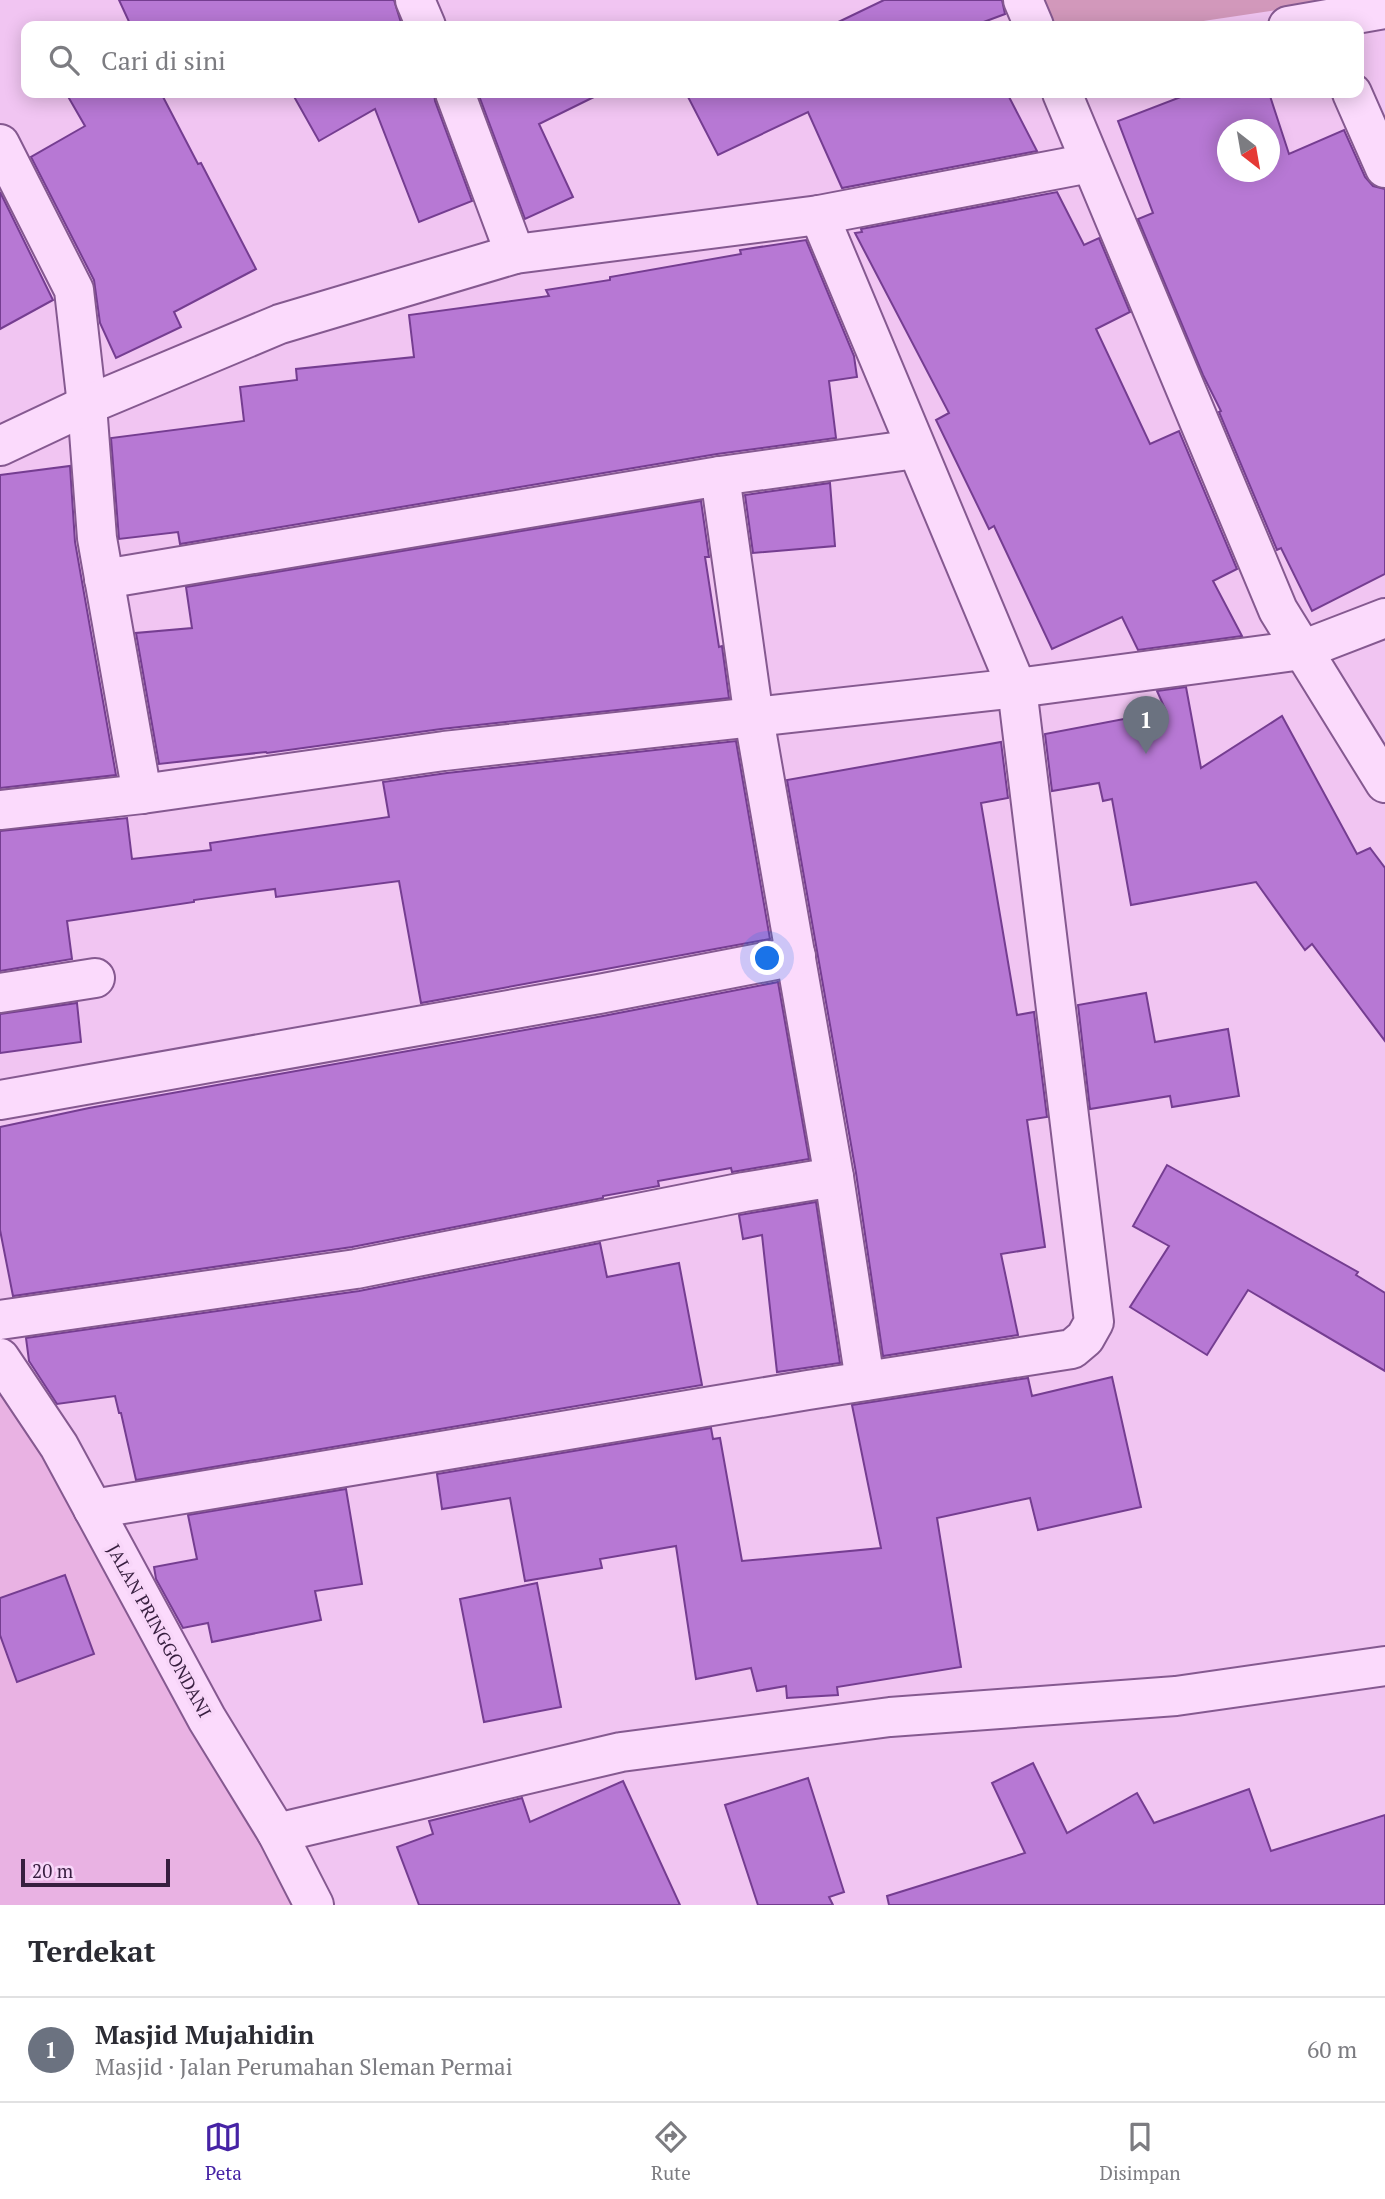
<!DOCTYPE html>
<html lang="id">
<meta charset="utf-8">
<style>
:root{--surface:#fff;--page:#f7f7f7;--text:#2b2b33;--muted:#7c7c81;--line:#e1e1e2;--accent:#4623a5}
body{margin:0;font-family:"PT Serif",serif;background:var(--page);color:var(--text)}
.compass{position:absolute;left:1217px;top:119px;width:63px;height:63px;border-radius:50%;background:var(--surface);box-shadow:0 4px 18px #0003;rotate:149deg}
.scale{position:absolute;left:21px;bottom:18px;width:149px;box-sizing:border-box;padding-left:7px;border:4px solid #371e3f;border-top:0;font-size:19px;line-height:24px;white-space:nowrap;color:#371e3f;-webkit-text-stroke:5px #f8d6f9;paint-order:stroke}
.you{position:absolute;left:768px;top:959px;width:24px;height:24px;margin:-18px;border:5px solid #fff;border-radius:50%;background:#1a73e8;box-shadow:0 0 0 10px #1a73e833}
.badge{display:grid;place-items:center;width:46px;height:46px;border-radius:50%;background:var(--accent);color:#fff;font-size:23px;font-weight:700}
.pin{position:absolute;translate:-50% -58px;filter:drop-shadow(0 2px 4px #0008)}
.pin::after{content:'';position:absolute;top:37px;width:24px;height:21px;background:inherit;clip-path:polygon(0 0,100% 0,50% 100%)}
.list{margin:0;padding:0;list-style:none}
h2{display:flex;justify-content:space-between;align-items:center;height:91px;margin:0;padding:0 28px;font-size:30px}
h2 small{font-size:23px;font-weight:400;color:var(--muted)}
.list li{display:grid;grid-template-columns:46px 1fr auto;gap:21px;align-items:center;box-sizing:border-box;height:105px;padding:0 28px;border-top:2px solid var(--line)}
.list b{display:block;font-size:26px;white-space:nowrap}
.list p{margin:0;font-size:23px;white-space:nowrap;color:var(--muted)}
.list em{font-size:23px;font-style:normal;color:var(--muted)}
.icon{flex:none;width:38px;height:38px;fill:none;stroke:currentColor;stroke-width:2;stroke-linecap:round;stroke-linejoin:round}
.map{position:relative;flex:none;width:1385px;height:1905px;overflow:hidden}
.search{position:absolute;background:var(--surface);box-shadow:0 4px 18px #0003;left:21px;right:21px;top:21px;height:77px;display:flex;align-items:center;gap:18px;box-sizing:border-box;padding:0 24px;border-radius:14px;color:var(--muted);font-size:26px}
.sheet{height:196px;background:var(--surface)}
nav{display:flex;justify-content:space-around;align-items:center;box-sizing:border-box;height:98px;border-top:2px solid var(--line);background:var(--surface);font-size:19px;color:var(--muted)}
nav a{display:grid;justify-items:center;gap:4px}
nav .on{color:var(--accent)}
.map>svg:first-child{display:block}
.farmland{fill:#e9b2e3}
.green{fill:#d298bb}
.building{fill:#b778d4;stroke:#753d91;stroke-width:2;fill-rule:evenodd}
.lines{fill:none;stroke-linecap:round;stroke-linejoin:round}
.minor-casing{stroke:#855990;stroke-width:42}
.minor{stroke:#fbdafc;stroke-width:38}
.labels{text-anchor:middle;stroke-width:7;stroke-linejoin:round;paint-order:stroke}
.street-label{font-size:18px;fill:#371e3f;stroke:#f8d6f9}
</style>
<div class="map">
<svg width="1385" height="1905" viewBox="0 0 1385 1905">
<rect width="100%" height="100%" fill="#f1c5f2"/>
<!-- farmland -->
<polygon class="farmland" points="0,1358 314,1905 0,1905"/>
<!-- green -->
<polygon class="green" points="1036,0 1343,0 1170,26 1047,26"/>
<!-- building -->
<g class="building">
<polygon points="119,0 394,0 402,26 255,26 254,24 251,26 131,26"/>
<polygon points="884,0 1002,0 1005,14 973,26 830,26"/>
<polygon points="66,93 161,93 198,164 201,163 256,269 174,312 181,327 116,358 100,323 94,280 31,157 85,126"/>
<polygon points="292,93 434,93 435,101 472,201 419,222 375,109 319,141"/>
<polygon points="478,93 602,93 539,124 573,197 525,219"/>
<polygon points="686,93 1007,93 1037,151 842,188 808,112 718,155"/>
<path d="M1191,93H1269L1289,154L1344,130L1365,177L1373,186L1385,189V574L1312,611L1281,548L1277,550L1219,412L1221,411L1203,375L1138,219L1153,213L1118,121ZM1228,130H1270V172H1228Z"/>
<polygon points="0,192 53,300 0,329"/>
<polygon points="1057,192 1084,245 1099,238 1130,312 1096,329 1150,444 1179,431 1237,569 1213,581 1242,636 1138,650 1122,617 1052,649 994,526 989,529 936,420 949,413 855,233 862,232 861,229"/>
<polygon points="806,240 854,356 857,377 829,381 836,438 717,454 180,544 178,532 119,539 111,438 244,421 240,387 297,380 296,369 414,357 409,315 549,296 546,290 610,280 610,277 741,254 740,250"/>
<polygon points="70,466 75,542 116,775 0,788 0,475"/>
<polygon points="830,483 835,546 753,553 745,495"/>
<polygon points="701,501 709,557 705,557 719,647 722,646 729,698 441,729 267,753 266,752 159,764 136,633 192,628 186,587"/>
<polygon points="1186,687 1201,768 1282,716 1357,854 1370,848 1385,868 1385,1041 1312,944 1305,950 1256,882 1131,905 1112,799 1103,801 1099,783 1052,791 1045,734 1166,711 1157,691"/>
<polygon points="736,741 770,939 421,1003 399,881 276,897 275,889 194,900 194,902 67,921 72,959 0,971 0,831 127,818 132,859 211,850 210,843 389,817 383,782 447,773"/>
<polygon points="1001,742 1008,798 981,803 1017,1015 1034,1012 1047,1117 1027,1120 1045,1247 1001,1254 1018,1335 883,1356 856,1173 787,780"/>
<polygon points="778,982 809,1159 732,1172 731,1168 658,1181 659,1186 603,1196 603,1198 352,1247 13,1296 0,1230 0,1127 89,1108 603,1016"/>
<polygon points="1146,993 1155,1042 1228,1029 1239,1096 1172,1107 1170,1096 1090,1109 1078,1005"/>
<polygon points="77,1003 81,1042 0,1053 0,1014"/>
<polygon points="1167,1165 1358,1272 1356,1275 1385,1293 1385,1371 1248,1290 1207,1355 1130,1307 1169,1246 1133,1226"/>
<polygon points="816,1202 840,1363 777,1372 762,1235 743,1239 739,1215"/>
<polygon points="600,1243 607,1277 679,1263 702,1385 136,1480 121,1413 119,1413 115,1396 57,1404 29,1361 26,1338 359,1291"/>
<polygon points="1112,1377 1141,1507 1038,1530 1030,1498 937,1518 961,1667 837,1687 838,1695 787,1698 786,1686 757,1691 751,1668 696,1679 676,1546 600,1559 602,1568 525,1581 510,1498 442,1509 437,1474 711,1428 713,1439 720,1438 742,1561 881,1548 852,1405 1028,1378 1032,1396"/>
<polygon points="346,1489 362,1584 315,1591 321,1620 212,1642 208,1623 183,1628 156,1579 154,1567 197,1559 188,1515"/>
<polygon points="65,1575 94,1654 17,1682 0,1635 0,1598"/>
<polygon points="537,1583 561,1707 484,1722 460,1599"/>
<polygon points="1033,1763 1067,1833 1137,1793 1154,1823 1249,1789 1271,1851 1385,1815 1385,1905 889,1905 887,1896 1025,1853 992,1783"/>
<polygon points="808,1778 844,1892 829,1897 833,1905 758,1905 725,1805"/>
<polygon points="623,1781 680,1905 419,1905 397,1847 433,1834 429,1821 522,1798 530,1822"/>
</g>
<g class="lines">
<defs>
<g id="minor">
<polyline points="415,0 426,26"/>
<polyline points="1023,0 1034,26"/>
<polyline points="1288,26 1385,9"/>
<polyline points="455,93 515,254"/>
<polyline points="1062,93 1278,610 1385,783"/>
<polyline points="1352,93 1385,168"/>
<polyline points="0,144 74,290 87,405 97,538 142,794"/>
<polyline points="0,446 87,405 280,324 515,254 819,215 1090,163"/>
<polyline points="720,476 754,718 834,1177 865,1381"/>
<polyline points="104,579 720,476 916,449"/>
<polyline points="0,810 142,794 444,751 1017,688 1302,650 1385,618"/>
<polyline points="0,993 95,978"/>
<polyline points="0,1100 599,994 796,956"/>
<polyline points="0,1320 356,1269 744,1192 834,1177"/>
<polyline points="0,1358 59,1446 207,1719 277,1833 314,1905"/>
<polyline points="93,1509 808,1390 1072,1349 1085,1338 1094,1322 1017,688 819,215"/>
<polyline points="277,1833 621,1752 890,1717 1176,1696 1385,1666"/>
</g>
</defs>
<!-- minor casing -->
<use href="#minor" class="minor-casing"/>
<!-- minor -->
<use href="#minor" class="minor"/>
</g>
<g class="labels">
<!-- street labels -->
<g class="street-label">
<text transform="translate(159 1631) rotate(61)" y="6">JALAN PRINGGONDANI</text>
</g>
</g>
</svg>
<svg class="compass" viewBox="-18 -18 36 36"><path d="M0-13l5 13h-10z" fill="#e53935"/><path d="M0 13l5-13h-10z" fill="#7c7c81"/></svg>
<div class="scale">20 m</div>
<div class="you"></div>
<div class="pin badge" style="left:1146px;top:754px;background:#6b7280">1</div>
<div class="search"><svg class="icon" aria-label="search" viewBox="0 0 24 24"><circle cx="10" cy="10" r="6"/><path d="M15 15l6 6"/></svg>Cari di sini</div>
</div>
<section class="sheet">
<h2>Terdekat<small></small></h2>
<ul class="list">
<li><span class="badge" style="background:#6b7280">1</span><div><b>Masjid Mujahidin</b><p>Masjid · Jalan Perumahan Sleman Permai</p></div><em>60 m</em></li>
</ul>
</section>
<nav>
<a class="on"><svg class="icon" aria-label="map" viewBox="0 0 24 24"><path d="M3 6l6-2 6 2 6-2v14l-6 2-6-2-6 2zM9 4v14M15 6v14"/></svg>Peta</a>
<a><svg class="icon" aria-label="directions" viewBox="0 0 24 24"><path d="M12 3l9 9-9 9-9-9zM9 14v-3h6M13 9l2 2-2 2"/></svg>Rute</a>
<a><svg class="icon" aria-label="saved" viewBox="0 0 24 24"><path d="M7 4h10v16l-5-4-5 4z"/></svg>Disimpan</a>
</nav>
